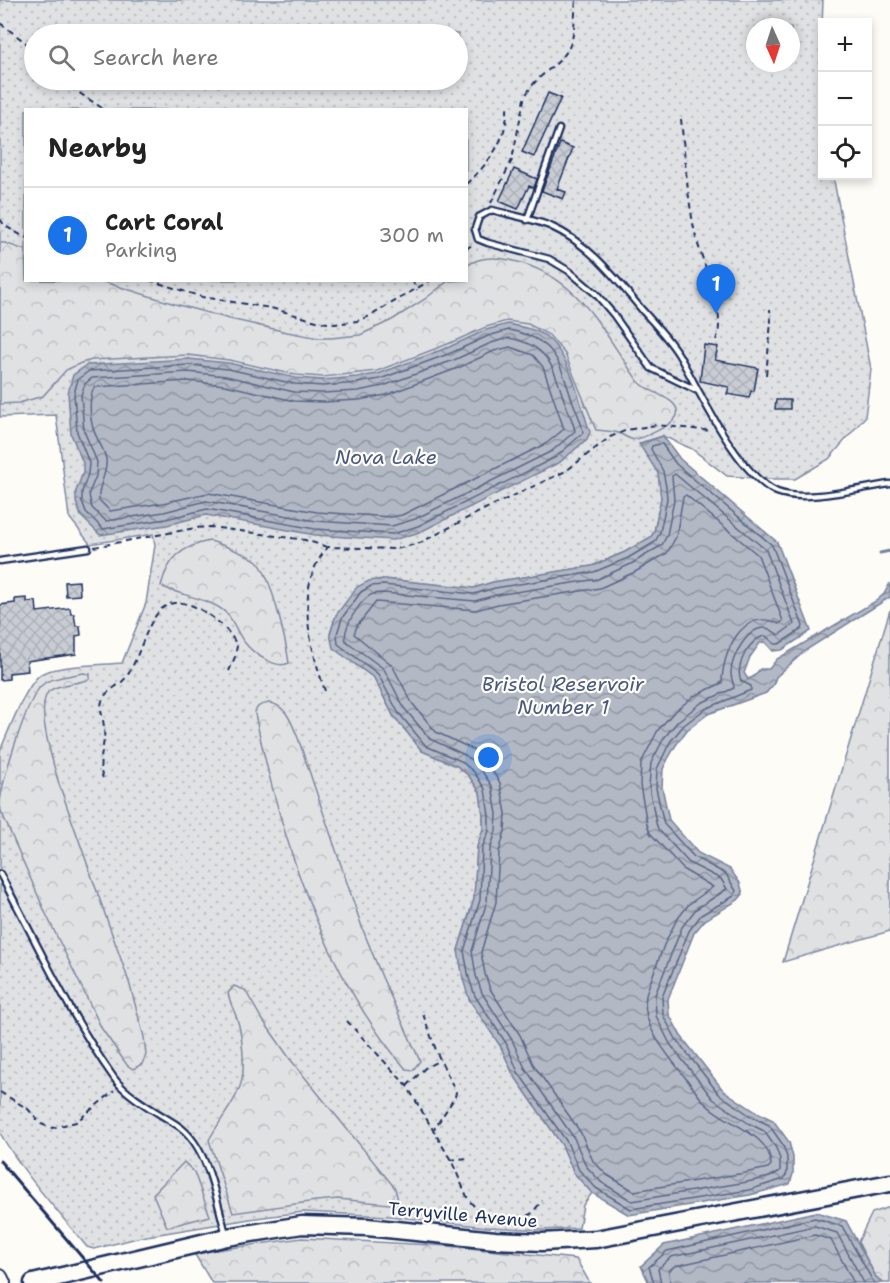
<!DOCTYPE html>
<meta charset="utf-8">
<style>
:root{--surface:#fff;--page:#f2f2f2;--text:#222;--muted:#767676;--line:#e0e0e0;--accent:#1a73e8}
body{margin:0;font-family:"Shantell Sans",sans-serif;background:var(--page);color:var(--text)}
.controls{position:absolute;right:18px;top:18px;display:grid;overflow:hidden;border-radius:0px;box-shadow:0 3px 9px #0003}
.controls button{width:54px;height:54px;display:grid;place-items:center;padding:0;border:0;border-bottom:2px solid var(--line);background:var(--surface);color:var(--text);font:30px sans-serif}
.compass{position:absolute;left:746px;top:18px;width:54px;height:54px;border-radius:50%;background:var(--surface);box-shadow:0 3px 9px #0003;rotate:177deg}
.you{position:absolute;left:489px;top:758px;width:21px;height:21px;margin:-15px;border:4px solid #fff;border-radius:50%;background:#1a73e8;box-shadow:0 0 0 9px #1a73e833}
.badge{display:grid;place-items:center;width:39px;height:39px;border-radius:50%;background:var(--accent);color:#fff;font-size:20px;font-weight:700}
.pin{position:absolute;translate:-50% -50px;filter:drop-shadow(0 2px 3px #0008)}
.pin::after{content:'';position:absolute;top:32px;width:21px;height:18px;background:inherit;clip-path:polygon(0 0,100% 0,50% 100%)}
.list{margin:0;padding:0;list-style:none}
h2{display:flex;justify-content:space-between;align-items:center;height:78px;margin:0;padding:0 24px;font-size:26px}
h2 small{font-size:20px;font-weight:400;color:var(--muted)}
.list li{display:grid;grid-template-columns:39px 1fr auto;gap:18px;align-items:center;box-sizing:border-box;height:96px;padding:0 24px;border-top:2px solid var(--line)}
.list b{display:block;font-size:22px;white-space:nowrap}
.list p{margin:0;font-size:20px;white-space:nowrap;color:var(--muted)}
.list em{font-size:20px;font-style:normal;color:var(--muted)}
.icon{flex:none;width:33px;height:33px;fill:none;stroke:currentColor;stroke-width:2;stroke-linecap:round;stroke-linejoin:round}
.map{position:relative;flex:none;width:890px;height:1283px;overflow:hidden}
.search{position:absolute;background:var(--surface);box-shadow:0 3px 9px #0003;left:24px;top:24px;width:444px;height:66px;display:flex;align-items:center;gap:15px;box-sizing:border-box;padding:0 21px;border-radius:33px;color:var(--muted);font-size:22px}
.panel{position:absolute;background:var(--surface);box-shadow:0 3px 9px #0003;left:24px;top:108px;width:444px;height:174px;border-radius:0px}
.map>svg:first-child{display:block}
.grass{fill:url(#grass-dots);stroke:#7e88a0;stroke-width:1.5;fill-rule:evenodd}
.forest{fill:url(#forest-crowns);stroke:#7e88a0;stroke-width:1.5}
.water{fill:url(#water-waves);stroke:#76819c;stroke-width:1.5}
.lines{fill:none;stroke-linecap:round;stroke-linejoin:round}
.shore{stroke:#586687;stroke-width:1.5}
.stream{stroke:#76819c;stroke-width:3}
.building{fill:url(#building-cross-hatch);stroke:#1b2f5e;stroke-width:1.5}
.lane-casing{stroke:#1b2f5e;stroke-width:9}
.secondary-casing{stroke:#1b2f5e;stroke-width:18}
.highway-casing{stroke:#1b2f5e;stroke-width:21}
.path{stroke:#1b2f5e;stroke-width:2;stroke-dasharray:6 4.5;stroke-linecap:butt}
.lane{stroke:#fdfcf7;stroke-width:4.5}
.secondary{stroke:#fdfcf7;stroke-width:14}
.highway{stroke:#fdfcf7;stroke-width:16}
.rail{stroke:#1b2f5e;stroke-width:3}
.labels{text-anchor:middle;stroke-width:4.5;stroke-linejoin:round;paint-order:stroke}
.street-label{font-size:18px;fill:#1b2f5e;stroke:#fdfcf7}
.water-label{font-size:20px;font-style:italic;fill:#49587d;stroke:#fdfcf7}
</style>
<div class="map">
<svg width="890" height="1283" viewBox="0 0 890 1283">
<defs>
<pattern id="grass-dots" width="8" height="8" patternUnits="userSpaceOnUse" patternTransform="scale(1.5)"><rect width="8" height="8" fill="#e0e1e3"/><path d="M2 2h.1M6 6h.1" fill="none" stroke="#c0c1c5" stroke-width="1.8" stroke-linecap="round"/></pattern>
<pattern id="forest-crowns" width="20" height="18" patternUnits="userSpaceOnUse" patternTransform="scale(1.5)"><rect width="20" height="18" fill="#e0e1e3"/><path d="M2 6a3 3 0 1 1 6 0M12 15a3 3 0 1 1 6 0" fill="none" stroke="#c0c1c5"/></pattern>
<pattern id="water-waves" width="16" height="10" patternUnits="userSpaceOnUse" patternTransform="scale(1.5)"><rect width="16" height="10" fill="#b3b8c5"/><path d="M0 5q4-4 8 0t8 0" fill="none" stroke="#9196a3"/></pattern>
<pattern id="building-cross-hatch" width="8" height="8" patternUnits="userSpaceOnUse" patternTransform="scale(1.5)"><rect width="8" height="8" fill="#c9ccd3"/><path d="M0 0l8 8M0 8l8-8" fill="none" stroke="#acb0b8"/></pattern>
</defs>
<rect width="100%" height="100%" fill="#fdfcf7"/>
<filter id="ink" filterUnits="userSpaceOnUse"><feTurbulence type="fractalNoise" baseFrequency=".0167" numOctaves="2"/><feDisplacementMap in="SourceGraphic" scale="12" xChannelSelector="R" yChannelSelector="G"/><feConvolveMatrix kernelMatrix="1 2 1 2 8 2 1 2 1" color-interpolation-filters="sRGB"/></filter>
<g filter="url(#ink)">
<!-- grass -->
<path class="grass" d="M0,0H823L819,104L822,121V176H833L871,369L865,417L829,459L795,479H768L727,476L692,449L663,436L640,443L658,473L660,487L661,498L654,532L651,537L625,552L592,566L493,582L474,588L383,579L346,603L336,615L330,634L356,665L374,678L393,715L422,751L457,766L469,776L480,792L483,815V829L477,847L474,899L458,950L469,999L501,1047L513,1074L562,1145L574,1173L592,1193L583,1205L579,1228L543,1230L487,1227L389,1216L303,1212L256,1218L141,1237L94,1249L87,1247C57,1210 24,1175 0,1133V751C7,735 27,680 43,673C61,665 100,665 122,663L146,603L155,545L153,534L90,544L69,517L56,415L0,417ZM755,27H791V63H755ZM34,34H458V80H34ZM26,110H466V280H26Z"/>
<!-- forest -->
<g class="forest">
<path d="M0,243H5L25,250L26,280L101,281L175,304L230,319L287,332L319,338H331L360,335L392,320L425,299L448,281L466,280L467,266C479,256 495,257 510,260C581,276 600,329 638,381C647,393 681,398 677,415C675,424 640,441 631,439C627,438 622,434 618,433C611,431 603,431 596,430L565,354L549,335L528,324L507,321L486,327L448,344L377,371L323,377L296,375L229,360L188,355L92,360L81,363L66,370L43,396L19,403L0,404Z"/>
<path d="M209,541C216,542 251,556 257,561C271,574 286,642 289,663C276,670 253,653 245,643C238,635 235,624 228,615C215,599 180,596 161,586C168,558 181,547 209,541Z"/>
<polygon points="890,610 890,931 783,962"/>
<path d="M83,673L90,674V679C79,684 59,683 49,691C34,706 54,765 59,784L129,982L144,1037L146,1055L142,1064L133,1069L127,1065L102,1029L46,914L1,811L0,804C1,783 27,698 42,685C51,677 71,676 83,673Z"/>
<path d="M269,703C286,704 292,724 298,738L363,930L382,977L420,1061L413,1070L406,1069C324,976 280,834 255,714C256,705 261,705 269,703Z"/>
<path d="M234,986L245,990L260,1016L290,1059L395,1188L399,1205L338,1199L316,1201L233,1213L209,1140C218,1122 239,1098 242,1079C245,1064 242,1033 237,1019C234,1010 230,1003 228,993Z"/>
<polygon points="184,1162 194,1172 210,1216 167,1227 153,1194"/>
<polygon points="890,1207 890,1283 882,1283 876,1277 858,1242 872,1213"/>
<polygon points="302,1238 449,1246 576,1259 590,1283 212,1283 194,1253"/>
</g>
<!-- water -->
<g class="water">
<path d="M508,324C521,327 537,329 548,338C571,358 580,403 590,432L587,439L560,462L420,532L393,540L315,535L206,515L167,525L100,535L81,516L76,502V491L83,473V463L71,434L68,393L73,375L87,365L189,359L228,363L296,378L323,380L357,377L378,374L449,347L486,330Z"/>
<polygon points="663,436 680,459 777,542 811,631 782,650 773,651 765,642 760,643 750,657 744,673 748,679 753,677 760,669 769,669 777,659 876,601 884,594 890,583 890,597 806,650 776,677 773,685 766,693 708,714 687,730 676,745 669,757 663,769 662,787 669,820 698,853 730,869 740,883 743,894 738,900 705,920 694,933 668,999 669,1014 681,1036 723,1090 756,1112 773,1120 789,1142 793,1157 793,1174 790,1184 750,1195 629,1215 592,1193 574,1173 562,1145 513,1074 501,1047 469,999 463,979 458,950 474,899 477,847 483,829 483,815 480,792 469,776 457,766 422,751 393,715 374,678 333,648 330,634 336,615 357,587 369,581 383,579 474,588 493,582 592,566 625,552 651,537 654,532 661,498 658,473 639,444"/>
<polygon points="816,1212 846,1221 876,1277 882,1283 649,1283 641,1266 664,1245"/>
</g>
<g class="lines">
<!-- shore -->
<g class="shore">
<path d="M509,330C554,339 558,358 571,397C575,409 582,421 583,433L556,457L418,526L393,534L315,529L207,509L166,519L103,529L86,512L82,501V492L88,474L89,463L77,432L74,394L78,379L89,371L189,365L228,369L295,384L323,386L357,383L380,379L451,353L488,336Z"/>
<path d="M509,338C548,345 553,366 564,400C568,410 573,421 575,431L552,451L415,519L392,526L316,521L206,501L164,512L106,521L92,508L90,500L89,493L96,476L97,462L84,431L81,395L85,384L92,378L188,372L226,376L294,392L323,393L358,391L383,386L454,360L491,343Z"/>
<path d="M510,347L533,355L543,367L564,429L547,443L402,515L391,517L317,512L208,493L163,503L110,511L99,500C97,486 108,474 106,459C104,448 96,439 93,428C90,418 88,395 95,387L188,381L225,385L294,401L323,402L359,400L386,395L458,368L494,351Z"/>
<path d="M659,444H662L676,464L772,545L803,626L802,629L779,644H775L766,636C750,637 734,666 741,681L751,686V690L705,709L684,725L670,742L657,769L656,788L664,824L694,857L726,874L736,891L734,896L701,915L689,931L662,997L663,1015L676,1039L719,1094L752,1117L769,1125L783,1145L787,1157V1173L784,1179L749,1190L631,1209L596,1188L579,1170L567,1142L518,1072L506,1043L475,996L469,978L464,951L480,900L482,848L489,831V816L485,789L474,772L461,761L426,746L398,712L378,674L338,644L337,634L342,618L361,592L371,586L383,585L474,594L495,588L594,572L628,558L655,542L660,532L667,499L666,487L663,471L651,449L652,446Z"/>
<path d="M675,474L766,550L794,624L779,635C775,633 771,629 766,628C748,626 730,658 731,674C731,679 734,684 734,688L701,703L678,721L664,738L651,763L649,786L656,823L658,829L689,863L721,879L727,889L696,909L682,927L655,995L656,1016L670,1044L713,1099L748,1123L764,1131L776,1148L780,1159V1171L770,1177L747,1182L632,1201L601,1182L586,1166L574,1138L525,1068L512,1040L482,993L476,976L472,951L487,901L490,850L496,831L497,814L492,786L479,767L465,755L430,739L404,708L384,669L346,641C342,628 359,603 369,596C373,593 378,593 383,593L475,601L496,595L598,579L631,564L662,545L667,535L674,500L672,476Z"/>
<path d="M686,495L758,555L783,621L779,624C742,606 722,653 722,683L694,696L673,713L658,730L641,763L640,785L647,824L650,833L684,870L713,887L689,904L676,921L664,945L647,991C638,1023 666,1052 684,1076C692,1085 698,1097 707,1105C726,1124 771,1134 771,1165L768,1168L745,1173L634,1191L607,1175L593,1161L581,1133L533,1064L520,1035L490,989L485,974L481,952L496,902L499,852L505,831L506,813L500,783L486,761L472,749L436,732L412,703L392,665L354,634L357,626L376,602L476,610L498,604L600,588L635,572L667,553L676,537L683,497Z"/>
<polyline points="654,1283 649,1267 667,1251 815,1218 842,1226 874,1283"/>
<polyline points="661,1283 658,1269 671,1257 815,1226 837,1233 864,1283"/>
<polyline points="670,1283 669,1271 675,1266 815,1235 831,1240 854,1283"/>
</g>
<!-- stream -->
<polyline class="stream" points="880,553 890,551"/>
</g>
<!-- building -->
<g class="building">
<polygon points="548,93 561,98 534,157 522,152"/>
<polygon points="560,143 573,148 557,189 566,192 563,199 542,191"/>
<polygon points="514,169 537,179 534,188 529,186 518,209 499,201"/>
<polygon points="704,345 718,347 715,360 758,368 754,391 751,391 749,398 727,394 729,387 700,381"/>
<polygon points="776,400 790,400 790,409 775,409"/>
<polygon points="79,581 80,595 66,596 65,582"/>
<polygon points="27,598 27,602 36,601 37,612 70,608 71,614 74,614 76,626 80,626 81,635 76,636 76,654 27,661 28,671 9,673 9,679 0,680 0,605 15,603 15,599"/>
</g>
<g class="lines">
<defs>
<g id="lane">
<polyline points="527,220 559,129"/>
<path d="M698,391L651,368L613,314L596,294L569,271L549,259L488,243L478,239L475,229L479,217L492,210C511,215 532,219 550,226C589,243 616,279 643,311C656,326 670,340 680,357C701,394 738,475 777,492C805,503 860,488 890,484"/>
<polyline points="0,561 88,548"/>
<path d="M0,874C37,942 69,1015 114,1078C127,1097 161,1114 180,1127C209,1149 216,1200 226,1234"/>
</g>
<polyline id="secondary" points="0,1277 3,1283"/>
<polyline id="highway" points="33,1283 227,1237 302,1225 367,1227 495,1240 542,1242 596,1239 890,1183"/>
</defs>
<!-- lane casing -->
<use href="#lane" class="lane-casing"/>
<!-- secondary casing -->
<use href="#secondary" class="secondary-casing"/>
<!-- highway casing -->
<use href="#highway" class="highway-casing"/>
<!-- path -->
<g class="path">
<polyline points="0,23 34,49"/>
<polyline points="63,80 75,90 105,110"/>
<path d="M681,119C685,157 687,196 695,233C701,262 728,312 716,340"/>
<path d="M466,184C489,164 509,137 507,105"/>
<path d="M491,203L512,160L524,99C536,73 555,70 567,51C576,37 574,16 576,0"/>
<polyline points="0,219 5,226 26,238"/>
<polyline points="466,249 472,245"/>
<polyline points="149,280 202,297 271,308 320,322 335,324 357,321 370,316 431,280"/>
<polyline points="412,280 417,290"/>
<polyline points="766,375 771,322 770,309"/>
<polyline points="94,547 195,528 211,527 305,540 327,547"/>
<path d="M325,691C310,646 293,586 328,547L396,549L420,543L483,510L566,471L610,437L627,430L656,425L712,431"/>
<path d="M103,778C96,762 106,746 104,729C104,719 99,711 102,701C105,690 121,686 127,676C148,644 150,581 201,610C216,619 230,630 237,646L235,657L229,671"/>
<polyline points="423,1014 437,1053 456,1092 455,1097 434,1129"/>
<polyline points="347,1021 407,1086 452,1162 468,1199 478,1211 487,1215 519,1219 531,1214 542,1201"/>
<polyline points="407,1086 425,1068 440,1060"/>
<polyline points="0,1092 28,1109 41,1124 52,1128 76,1122 114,1091"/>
<polyline points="450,1160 468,1158"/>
</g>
<!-- lane -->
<use href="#lane" class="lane"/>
<!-- secondary -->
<use href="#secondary" class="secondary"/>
<!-- highway -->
<use href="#highway" class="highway"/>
<!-- rail -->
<polyline class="rail" points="0,1161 104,1283"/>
</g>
</g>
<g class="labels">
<!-- street labels -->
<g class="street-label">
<text transform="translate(463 1215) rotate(5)" y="6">Terryville Avenue</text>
</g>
<!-- water labels -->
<g class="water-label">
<text x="386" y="464">Nova Lake</text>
<text x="563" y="691">Bristol Reservoir<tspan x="563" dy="23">Number 1</tspan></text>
</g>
</g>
</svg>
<div class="controls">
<button>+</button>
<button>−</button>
<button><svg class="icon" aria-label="locate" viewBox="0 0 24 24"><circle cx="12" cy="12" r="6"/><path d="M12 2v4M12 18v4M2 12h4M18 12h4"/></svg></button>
</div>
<svg class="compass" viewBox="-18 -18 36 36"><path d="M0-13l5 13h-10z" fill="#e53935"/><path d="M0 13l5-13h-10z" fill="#767676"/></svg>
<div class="you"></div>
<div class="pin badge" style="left:716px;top:314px">1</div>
<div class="search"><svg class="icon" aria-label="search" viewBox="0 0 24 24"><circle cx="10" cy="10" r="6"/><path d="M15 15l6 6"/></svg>Search here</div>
<section class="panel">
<h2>Nearby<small></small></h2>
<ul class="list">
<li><span class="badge">1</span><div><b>Cart Coral</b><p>Parking</p></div><em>300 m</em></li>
</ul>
</section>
</div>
